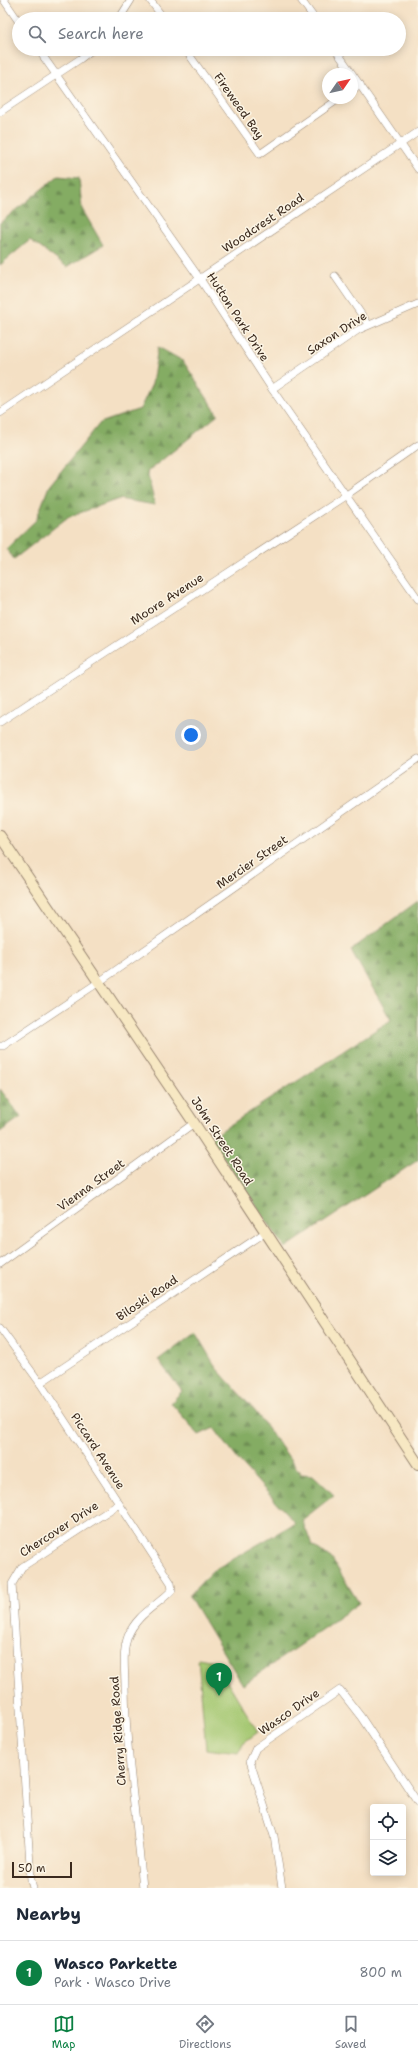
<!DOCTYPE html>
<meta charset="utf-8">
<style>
:root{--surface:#fff;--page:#f2f2f3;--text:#1f2937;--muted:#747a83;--line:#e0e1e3;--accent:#0b8043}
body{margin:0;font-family:"Shantell Sans",sans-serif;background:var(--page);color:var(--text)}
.controls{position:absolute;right:12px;bottom:12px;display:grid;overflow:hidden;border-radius:4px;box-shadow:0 2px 10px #0003}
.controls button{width:36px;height:36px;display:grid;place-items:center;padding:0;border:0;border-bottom:1px solid var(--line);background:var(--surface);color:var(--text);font:20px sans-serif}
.compass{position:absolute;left:322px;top:68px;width:36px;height:36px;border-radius:50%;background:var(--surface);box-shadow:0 2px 10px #0003;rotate:56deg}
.scale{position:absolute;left:12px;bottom:10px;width:60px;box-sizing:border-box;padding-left:4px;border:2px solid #3b2a1e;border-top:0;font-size:11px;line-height:14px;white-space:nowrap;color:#3b2a1e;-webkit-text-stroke:3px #fcf5e5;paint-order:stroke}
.you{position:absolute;left:191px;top:735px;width:14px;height:14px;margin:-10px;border:3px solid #fff;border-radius:50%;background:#1a73e8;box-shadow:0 0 0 6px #1a73e833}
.badge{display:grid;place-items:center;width:26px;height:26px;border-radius:50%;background:var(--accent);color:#fff;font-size:13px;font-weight:700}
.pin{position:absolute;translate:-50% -33px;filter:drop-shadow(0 1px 2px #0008)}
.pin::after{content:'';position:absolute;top:21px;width:14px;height:12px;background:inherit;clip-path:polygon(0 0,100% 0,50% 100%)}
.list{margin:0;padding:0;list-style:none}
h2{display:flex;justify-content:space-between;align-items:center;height:52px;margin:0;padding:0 16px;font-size:17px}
h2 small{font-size:13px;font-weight:400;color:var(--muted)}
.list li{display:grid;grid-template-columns:26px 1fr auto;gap:12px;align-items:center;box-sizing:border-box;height:64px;padding:0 16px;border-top:1px solid var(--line)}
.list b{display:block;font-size:15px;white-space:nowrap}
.list p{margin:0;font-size:13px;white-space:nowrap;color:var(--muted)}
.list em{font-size:13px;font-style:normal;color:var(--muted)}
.icon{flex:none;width:22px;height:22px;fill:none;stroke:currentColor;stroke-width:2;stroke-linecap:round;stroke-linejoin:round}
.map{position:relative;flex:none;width:418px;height:1888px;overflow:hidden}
.search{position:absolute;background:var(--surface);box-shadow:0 2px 10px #0003;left:12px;right:12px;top:12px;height:44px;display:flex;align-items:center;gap:10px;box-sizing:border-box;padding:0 14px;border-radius:22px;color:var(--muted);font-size:15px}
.sheet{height:116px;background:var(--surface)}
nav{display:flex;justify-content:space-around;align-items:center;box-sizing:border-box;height:56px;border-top:1px solid var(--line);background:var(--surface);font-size:11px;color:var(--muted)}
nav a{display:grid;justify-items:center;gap:2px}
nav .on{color:var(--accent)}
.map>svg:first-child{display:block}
.green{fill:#a5c872;stroke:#707948}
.forest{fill:url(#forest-firs);stroke:#606b41}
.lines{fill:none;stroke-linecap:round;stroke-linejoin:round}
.street-casing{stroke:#988571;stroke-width:8}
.secondary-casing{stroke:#988571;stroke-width:12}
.street{stroke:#fff;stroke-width:7}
.secondary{stroke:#f7e8c3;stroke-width:10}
.labels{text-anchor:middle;stroke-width:3;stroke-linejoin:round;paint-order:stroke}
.street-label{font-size:12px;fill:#3b2a1e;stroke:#fcf5e5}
</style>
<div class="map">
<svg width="418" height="1888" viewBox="0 0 418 1888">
<defs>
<pattern id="forest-firs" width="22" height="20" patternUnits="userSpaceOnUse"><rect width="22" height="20" fill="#84ac64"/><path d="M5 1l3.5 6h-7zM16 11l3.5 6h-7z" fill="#6d8c52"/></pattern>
</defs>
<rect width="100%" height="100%" fill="#fcf5e5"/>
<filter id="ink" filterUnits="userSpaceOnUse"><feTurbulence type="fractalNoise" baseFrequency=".025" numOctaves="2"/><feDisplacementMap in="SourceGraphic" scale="8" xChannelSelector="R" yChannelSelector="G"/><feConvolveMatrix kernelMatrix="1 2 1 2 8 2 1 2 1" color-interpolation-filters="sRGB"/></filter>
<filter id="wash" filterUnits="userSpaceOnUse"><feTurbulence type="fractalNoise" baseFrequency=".012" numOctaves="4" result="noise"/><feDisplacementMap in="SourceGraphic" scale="16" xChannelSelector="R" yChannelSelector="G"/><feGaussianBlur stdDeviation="0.9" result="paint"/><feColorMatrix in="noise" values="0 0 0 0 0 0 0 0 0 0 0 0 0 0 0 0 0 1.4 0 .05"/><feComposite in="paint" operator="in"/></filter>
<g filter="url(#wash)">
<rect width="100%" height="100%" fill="#f4e0c4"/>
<!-- green -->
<polygon class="green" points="198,1658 215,1661 258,1732 243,1743 238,1753 206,1749"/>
<!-- forest -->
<g class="forest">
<polygon points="58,176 79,178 82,209 103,245 67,267 30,240 0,265 0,223"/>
<polygon points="158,347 183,361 218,415 147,472 155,505 119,499 68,517 14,559 6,549 36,520 49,486 100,423 140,409 152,384"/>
<polygon points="418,901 418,1160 285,1248 210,1138 391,1020 351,950"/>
<polygon points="0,1089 21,1117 0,1132"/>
<polygon points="195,1332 217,1369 255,1411 301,1474 313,1475 334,1495 302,1520 312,1545 331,1558 359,1603 243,1685 189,1596 212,1571 295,1523 239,1461 214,1428 199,1435 171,1403 182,1391 158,1360"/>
</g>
</g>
<g filter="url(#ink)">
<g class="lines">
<defs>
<g id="street">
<polyline points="4,0 19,22"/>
<polyline points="150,0 164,19"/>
<polyline points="301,0 315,19"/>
<polyline points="119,19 131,0"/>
<polyline points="38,49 200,279 272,389 418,599"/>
<polyline points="185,49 260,154 340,98"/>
<polyline points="335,49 418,169"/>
<polyline points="352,90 360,84"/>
<polyline points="0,112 80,59 93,49"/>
<polyline points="335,276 368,324"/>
<polyline points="272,389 358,330 418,304"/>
<polyline points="0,413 418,132"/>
<polyline points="0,722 345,496 418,445"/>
<polyline points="0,1046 3,1046 99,982 418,759"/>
<polyline points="0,1264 194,1123"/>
<path d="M0,1328L40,1383L171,1583L172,1590C157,1606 137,1614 128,1636C122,1652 125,1670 125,1687C126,1754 137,1821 143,1888"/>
<polyline points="40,1383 266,1232"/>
<polyline points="33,1888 31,1880 12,1584 22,1567 119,1504"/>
<polyline points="282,1888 274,1836 250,1761 256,1748 340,1690 361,1717 418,1803"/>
</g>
<polyline id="secondary" points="0,836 194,1123 418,1464"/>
</defs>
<!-- street casing -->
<use href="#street" class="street-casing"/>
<!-- secondary casing -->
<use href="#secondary" class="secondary-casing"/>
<!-- street -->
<use href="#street" class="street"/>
<!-- secondary -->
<use href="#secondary" class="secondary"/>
</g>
</g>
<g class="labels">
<!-- street labels -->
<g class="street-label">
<text transform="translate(239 106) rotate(55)" y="4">Fireweed Bay</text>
<text transform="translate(263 223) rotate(-34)" y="4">Woodcrest Road</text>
<text transform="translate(238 317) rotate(57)" y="4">Hutton Park Drive</text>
<text transform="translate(337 333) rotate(-33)" y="4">Saxon Drive</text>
<text transform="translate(167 599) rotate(-33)" y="4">Moore Avenue</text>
<text transform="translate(252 862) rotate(-35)" y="4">Mercier Street</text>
<text transform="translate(222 1141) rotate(57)" y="4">John Street Road</text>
<text transform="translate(91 1185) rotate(-36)" y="4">Vienna Street</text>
<text transform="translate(147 1298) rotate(-34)" y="4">Biloski Road</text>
<text transform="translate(98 1451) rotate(57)" y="4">Piccard Avenue</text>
<text transform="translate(59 1529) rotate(-33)" y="4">Chercover Drive</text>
<text transform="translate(289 1712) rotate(-35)" y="4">Wasco Drive</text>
<text transform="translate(118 1731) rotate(-94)" y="4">Cherry Ridge Road</text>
</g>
</g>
</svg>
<div class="controls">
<button><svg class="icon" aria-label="locate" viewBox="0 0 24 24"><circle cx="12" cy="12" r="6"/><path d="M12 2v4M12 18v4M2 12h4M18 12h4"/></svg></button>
<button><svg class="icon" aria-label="layers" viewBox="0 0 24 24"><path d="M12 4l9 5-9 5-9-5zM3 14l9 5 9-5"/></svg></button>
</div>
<svg class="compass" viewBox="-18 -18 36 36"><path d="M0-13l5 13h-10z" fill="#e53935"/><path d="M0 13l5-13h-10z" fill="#747a83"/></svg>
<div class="scale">50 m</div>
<div class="you"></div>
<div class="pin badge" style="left:219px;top:1696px">1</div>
<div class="search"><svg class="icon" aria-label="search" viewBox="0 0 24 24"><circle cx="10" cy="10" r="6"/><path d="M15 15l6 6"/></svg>Search here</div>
</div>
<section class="sheet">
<h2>Nearby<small></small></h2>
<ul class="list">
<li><span class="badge">1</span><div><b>Wasco Parkette</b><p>Park · Wasco Drive</p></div><em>800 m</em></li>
</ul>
</section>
<nav>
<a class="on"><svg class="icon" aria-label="map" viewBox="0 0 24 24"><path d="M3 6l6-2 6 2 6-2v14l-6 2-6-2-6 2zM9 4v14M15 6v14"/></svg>Map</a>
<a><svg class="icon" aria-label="directions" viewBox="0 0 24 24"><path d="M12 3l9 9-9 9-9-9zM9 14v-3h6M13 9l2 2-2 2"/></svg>Directions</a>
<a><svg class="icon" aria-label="saved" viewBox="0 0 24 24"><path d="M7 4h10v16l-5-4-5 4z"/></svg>Saved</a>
</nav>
